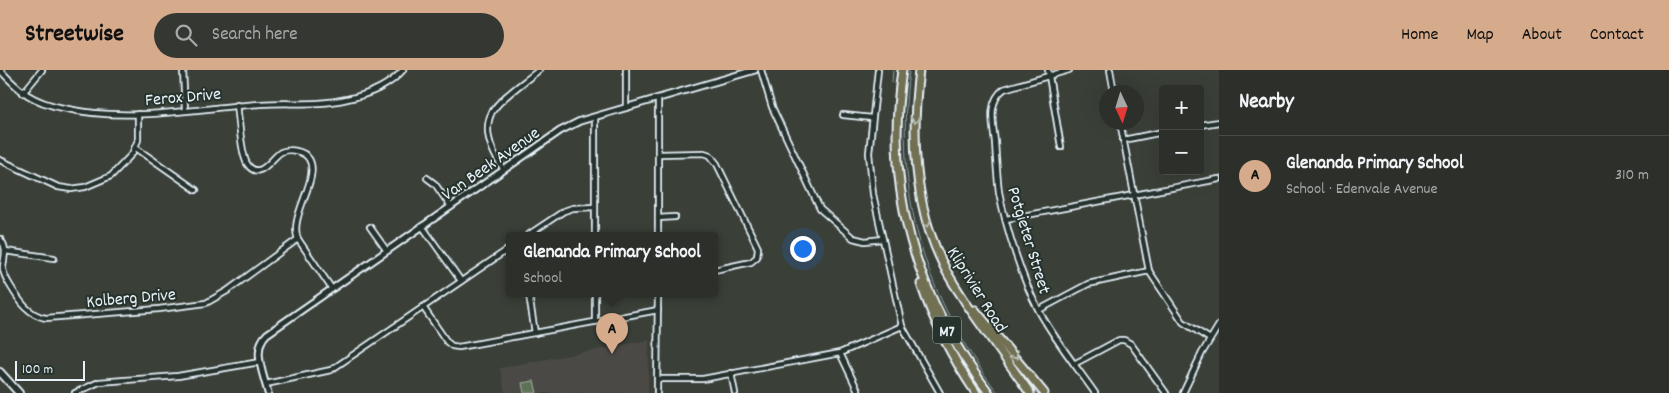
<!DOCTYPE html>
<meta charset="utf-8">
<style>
:root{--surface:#2c2f2a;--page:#343732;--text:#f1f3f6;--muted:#a6a9a8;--line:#484a47;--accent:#d6ab8b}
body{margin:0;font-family:Dekko,sans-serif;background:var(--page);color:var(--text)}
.controls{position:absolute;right:15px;top:15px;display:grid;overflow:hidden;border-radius:5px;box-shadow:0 5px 20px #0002}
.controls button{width:45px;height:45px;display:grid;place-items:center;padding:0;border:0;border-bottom:1px solid var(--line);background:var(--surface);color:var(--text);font:25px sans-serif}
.compass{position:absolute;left:1099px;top:15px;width:45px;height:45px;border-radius:50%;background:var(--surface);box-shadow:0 5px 20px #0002;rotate:176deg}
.scale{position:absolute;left:15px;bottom:12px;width:70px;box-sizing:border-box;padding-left:5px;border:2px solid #e8f1f8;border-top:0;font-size:14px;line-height:18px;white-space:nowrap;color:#e8f1f8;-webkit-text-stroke:4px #26332d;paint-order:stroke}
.you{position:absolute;left:802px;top:178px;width:18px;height:18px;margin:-12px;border:4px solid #fff;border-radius:50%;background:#1a73e8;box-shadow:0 0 0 8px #1a73e833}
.badge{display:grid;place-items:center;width:32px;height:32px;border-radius:50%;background:var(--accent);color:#111;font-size:16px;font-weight:700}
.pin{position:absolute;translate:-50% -41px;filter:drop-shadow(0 1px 2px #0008)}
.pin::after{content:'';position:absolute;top:26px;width:18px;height:15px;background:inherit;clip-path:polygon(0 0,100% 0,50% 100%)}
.popup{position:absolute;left:506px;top:162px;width:212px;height:65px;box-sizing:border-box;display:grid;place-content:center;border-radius:5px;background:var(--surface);filter:drop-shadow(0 1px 4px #0005);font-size:16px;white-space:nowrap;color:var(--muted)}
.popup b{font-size:19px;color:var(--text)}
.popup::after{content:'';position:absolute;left:50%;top:100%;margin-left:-10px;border:10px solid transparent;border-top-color:var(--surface)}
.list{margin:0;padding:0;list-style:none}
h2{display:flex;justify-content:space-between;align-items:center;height:65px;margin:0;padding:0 20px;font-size:21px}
h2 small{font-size:16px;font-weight:400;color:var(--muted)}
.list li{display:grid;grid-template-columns:32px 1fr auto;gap:15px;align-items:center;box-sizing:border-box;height:80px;padding:0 20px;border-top:1px solid var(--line)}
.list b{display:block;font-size:19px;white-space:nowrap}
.list p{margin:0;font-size:16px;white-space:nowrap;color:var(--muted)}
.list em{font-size:16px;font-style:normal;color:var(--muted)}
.icon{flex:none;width:28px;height:28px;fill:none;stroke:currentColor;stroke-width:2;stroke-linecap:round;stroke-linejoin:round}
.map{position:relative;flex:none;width:1219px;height:323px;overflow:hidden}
header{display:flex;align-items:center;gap:30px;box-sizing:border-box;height:70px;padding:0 25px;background:var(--accent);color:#111}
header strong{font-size:24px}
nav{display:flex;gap:28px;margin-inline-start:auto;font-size:18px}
.search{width:350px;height:45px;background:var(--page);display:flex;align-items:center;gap:12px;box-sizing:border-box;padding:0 18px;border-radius:28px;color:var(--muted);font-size:19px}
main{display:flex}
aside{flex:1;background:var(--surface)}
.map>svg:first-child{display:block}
.built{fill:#4b4a44}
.garden{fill:#5c7155;stroke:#a2b1a6}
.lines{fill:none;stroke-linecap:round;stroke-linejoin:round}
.stream{stroke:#89a1a7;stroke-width:1}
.minor-casing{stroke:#e8f1f8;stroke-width:8}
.tertiary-casing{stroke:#e8f1f8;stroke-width:9}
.secondary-casing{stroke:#e8f1f8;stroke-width:10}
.primary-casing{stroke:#e8f1f8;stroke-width:11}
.minor{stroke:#26332d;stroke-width:4.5}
.tertiary{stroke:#26332d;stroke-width:5}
.secondary{stroke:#26332d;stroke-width:6}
.primary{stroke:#716f52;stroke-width:7}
.oneway{stroke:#b8bdb6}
.labels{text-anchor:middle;stroke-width:4;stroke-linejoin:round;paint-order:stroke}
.shield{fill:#26332d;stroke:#aeb8bb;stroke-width:1}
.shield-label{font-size:16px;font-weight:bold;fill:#e8f1f8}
.street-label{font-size:18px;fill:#e8f1f8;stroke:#26332d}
</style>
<header>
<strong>Streetwise</strong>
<div class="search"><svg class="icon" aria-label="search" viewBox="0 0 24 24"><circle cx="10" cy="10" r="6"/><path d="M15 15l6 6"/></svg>Search here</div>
<nav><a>Home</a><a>Map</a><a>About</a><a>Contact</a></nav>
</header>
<main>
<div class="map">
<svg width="1219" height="323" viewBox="0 0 1219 323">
<rect width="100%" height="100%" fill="#3a3f38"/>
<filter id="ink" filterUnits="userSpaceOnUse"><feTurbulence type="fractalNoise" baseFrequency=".02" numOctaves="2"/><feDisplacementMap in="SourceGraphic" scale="10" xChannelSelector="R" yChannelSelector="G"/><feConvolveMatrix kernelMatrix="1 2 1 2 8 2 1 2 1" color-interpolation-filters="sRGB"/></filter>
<g filter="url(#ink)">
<!-- built -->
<polygon class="built" points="649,270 648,323 505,323 500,298"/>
<!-- garden -->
<polygon class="garden" points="534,311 537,323 524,323 522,313"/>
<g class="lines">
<!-- stream -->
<g class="stream">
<path d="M909,1C894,125 923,224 998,323"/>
<polyline points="892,13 893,0"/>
</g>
<defs>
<g id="minor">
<path d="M0,0C20,22 33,32 63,38C127,53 196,38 260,34C289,32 318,36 347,29C367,25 389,16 403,0"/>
<polyline points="183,0 185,40"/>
<polyline points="761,0 772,37 820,139 853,168 865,171 883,169"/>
<polyline points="878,0 869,83 873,124 902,256 940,323"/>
<polyline points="1048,0 1061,77"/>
<path d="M1069,0L1004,19C987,32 993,54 995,72C996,89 997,105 999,122C1006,158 1022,209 1039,241C1055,270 1076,296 1095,323"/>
<polyline points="1110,0 1114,22"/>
<polyline points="23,23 42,0"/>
<polyline points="658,29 658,165"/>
<path d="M237,35C239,48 241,87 248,95C260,111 272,87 281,82C285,80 292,80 296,81C301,82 306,84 309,89C321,108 288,147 298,169L332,219"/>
<polyline points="626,38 626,0"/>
<polyline points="843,45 872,48"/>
<polyline points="1120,52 1149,201 1183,252 1210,269"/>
<polyline points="1200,55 1219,52"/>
<polyline points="1123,70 1163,62"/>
<polyline points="136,78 196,120"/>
<polyline points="659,84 704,83 710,85 717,94 758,178 757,187 751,192 714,200"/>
<polyline points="0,90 58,117 71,119 85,117 111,106 132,84 138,70 138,44"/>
<path d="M504,100C493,84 482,61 492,42C500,28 526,11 539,0"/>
<polyline points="427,108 435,114 451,137"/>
<polyline points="658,148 675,147"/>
<polyline points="1006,149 1219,109"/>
<polyline points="422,156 461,211"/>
<polyline points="370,157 387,181"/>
<polyline points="528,165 564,141 573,138 595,137"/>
<polyline points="595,165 595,47"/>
<path d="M0,169C9,179 3,188 3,199C4,206 8,212 11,217C20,232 29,245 46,248L159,239L206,233L227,221L298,169"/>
<polyline points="5,181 54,188"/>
<polyline points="595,223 595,252"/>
<polyline points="529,225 535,263"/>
<polyline points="423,237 447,272 452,276 459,277 658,240"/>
<polyline points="1039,240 1088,214 1149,201"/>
<polyline points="840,283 859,323"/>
<polyline points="1074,294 1119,270 1124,270 1131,274 1166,323"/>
<polyline points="731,303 735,323"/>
<polyline points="657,309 703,309 840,283 902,256"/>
<polyline points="266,314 331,300 510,178"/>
<polyline points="75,323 99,312 178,306 260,292"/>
<polyline points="657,323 658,223"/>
<polyline points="1183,323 1202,283 1219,255"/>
</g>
<path id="tertiary" d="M268,323C264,305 251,279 267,264L560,61L580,51L755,0"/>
<polyline id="secondary" points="0,302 19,323"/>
<g id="primary">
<path d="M902,0C884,122 915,225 989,323"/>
<path d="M919,0C911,65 913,134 943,194C949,208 958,220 966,233C987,264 1009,293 1030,323"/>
<path d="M921,214C934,253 953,289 976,323"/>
<polyline points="975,240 1044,323"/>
</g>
</defs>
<!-- minor casing -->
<use href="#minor" class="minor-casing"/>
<!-- tertiary casing -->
<use href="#tertiary" class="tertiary-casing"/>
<!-- secondary casing -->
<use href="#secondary" class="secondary-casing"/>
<!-- primary casing -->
<use href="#primary" class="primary-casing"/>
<!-- minor -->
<use href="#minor" class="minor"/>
<!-- tertiary -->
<use href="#tertiary" class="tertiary"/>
<!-- secondary -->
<use href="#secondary" class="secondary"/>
<!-- primary -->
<use href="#primary" class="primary"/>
</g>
<!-- one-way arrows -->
<defs><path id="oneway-chevron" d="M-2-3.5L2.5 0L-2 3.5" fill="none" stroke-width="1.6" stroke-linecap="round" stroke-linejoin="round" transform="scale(1.25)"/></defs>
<g class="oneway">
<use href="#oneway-chevron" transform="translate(915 50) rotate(92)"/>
<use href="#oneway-chevron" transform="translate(927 154) rotate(73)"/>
<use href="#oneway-chevron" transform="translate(1015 286) rotate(51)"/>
</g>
</g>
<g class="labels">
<!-- shield labels -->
<rect class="shield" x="933" y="246.5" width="28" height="27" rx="4"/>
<g class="shield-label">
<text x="947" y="266">M7</text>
</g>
<!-- street labels -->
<g class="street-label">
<text transform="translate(183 26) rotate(-5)" y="6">Ferox Drive</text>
<text transform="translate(490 93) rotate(-35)" y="6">Van Beek Avenue</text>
<text transform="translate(1030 170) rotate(73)" y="6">Potgieter Street</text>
<text transform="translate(978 219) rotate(58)" y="6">Kliprivier Road</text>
<text transform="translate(131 227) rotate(-5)" y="6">Kolberg Drive</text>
</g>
</g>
</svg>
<div class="controls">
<button>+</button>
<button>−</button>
</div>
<svg class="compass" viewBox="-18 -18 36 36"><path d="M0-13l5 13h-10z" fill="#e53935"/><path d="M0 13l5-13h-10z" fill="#a6a9a8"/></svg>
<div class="scale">100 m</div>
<div class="you"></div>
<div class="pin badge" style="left:612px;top:284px">A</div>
<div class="popup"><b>Glenanda Primary School</b>School</div>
</div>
<aside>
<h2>Nearby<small></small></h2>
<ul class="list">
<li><span class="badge">A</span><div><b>Glenanda Primary School</b><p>School · Edenvale Avenue</p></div><em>310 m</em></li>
</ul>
</aside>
</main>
